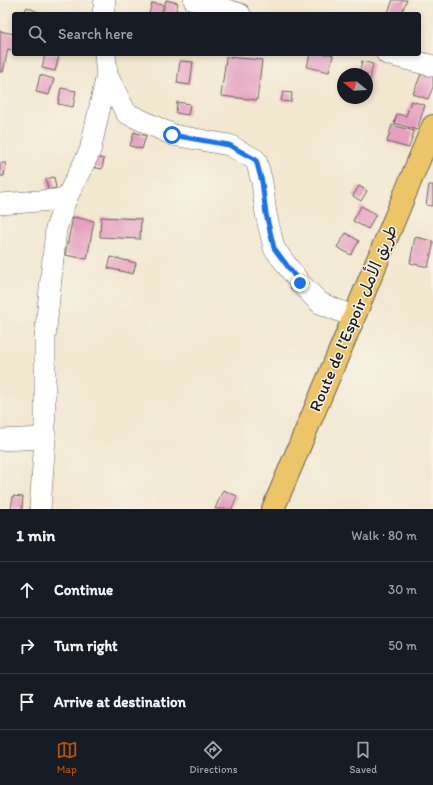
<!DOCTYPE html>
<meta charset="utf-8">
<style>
:root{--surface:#171b24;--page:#20242c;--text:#f1f3f6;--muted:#9ea1a6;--line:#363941;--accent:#b45309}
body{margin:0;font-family:Itim,"Playpen Sans Arabic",sans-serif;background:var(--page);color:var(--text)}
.compass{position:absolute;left:337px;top:68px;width:36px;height:36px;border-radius:50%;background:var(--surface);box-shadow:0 2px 6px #0003;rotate:288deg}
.stop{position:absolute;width:12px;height:12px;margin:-9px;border:3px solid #1a73e8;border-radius:50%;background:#fff}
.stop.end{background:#1a73e8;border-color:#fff;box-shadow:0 1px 4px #0008}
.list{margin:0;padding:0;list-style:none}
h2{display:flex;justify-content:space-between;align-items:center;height:52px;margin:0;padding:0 16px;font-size:17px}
h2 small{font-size:13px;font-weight:400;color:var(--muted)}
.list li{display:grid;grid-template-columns:26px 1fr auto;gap:12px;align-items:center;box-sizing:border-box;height:56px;padding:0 16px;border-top:1px solid var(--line)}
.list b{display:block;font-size:15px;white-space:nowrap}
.list em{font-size:13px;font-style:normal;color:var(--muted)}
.icon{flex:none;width:22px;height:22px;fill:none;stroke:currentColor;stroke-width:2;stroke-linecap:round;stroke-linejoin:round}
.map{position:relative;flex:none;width:433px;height:509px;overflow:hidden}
.search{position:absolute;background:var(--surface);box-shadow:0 2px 6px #0003;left:12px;right:12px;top:12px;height:44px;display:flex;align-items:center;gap:10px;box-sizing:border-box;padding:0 14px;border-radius:4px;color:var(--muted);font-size:15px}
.sheet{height:220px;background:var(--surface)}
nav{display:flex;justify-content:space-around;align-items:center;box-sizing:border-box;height:56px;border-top:1px solid var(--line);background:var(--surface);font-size:11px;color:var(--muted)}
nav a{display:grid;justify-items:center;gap:2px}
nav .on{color:var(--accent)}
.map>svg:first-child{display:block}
.building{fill:#e5a0bf}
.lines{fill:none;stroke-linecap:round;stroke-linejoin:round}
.minor-casing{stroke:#67635b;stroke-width:22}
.highway-casing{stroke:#67635b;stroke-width:24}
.minor{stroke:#fff;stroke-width:21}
.highway{stroke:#edc569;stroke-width:22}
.route{stroke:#1a73e8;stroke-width:5}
.labels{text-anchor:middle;stroke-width:3;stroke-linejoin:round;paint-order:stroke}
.street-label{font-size:17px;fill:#1c1c1c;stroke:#f7f3e8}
</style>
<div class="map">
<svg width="433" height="509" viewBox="0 0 433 509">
<rect width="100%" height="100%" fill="#f7f3e8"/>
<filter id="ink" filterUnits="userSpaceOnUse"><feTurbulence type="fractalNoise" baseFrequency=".025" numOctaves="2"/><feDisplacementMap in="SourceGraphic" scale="8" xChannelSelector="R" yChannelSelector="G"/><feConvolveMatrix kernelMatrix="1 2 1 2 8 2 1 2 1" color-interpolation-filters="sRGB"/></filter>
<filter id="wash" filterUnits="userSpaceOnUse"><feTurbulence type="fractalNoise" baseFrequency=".012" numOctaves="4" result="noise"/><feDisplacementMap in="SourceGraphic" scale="16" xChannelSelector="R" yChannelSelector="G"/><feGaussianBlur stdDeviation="0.9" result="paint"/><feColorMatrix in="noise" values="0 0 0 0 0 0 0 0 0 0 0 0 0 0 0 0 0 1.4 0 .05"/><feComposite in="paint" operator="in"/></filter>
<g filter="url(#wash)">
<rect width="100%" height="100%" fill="#f2e7cf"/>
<g id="blocks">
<!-- building -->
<g class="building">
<polygon points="166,0 178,3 175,14 167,14 163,13"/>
<polygon points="393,0 407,0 401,14 393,14 388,12"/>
<polygon points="152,3 163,5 161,14 149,14"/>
<polygon points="27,7 38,12 37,14 23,14"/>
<polygon points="0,31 14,34 14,51 8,49 3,72 0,72"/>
<polygon points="45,54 52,54 59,56 55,71 42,68"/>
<polygon points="310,54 330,54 333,55 329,72 307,67"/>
<polygon points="226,57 262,60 257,100 221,96"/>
<polygon points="180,61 193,62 190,85 177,83"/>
<polygon points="362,61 373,64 368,88 367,74 359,74"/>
<polygon points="423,69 433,73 433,87 428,99 413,94"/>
<polygon points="40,75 54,79 49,95 36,92"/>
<polygon points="61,88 76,91 73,107 58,104"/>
<polygon points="283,92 292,93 291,102 281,101"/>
<polygon points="411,101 425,105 417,130 394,123 397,114 406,116"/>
<polygon points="177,102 190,104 188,115 176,113"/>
<polygon points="392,125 414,131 409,148 387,142"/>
<polygon points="134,132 146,136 142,149 130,146"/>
<polygon points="94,157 104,159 102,169 92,167"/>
<polygon points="0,163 6,163 4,176 0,176"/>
<polygon points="54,177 56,188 48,190 46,179"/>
<polygon points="429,185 433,185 433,206 426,205"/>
<polygon points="359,186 367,191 361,201 353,196"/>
<polygon points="361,206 376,214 368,229 353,221"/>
<polygon points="73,217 94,221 87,259 65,255"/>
<polygon points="101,217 141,219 140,239 100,237"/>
<polygon points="346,233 359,241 351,255 337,247"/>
<polygon points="415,237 433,241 433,246 428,267 410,263"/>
<polygon points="111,257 136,263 133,274 108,268"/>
<polygon points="223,490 237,496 232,509 215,509"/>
<polygon points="13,496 23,497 22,509 11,509"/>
</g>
</g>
</g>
<g filter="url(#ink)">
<use href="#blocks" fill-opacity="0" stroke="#67635b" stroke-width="1"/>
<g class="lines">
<defs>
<g id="minor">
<polyline points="194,0 240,14"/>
<polyline points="103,14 105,0"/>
<polyline points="105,54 107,75 126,113 173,135 229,145 256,160 262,182 266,214 274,248 300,283 320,303 354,317"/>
<polyline points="387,54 433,66"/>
<polyline points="0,204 66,199"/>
<polyline points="0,440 45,438"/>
<polyline points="40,509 45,438 45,338 56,229 66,199 90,151 107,75"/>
</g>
<polyline id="highway" points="273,509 354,317 433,126"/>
</defs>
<!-- minor casing -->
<use href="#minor" class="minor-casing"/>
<!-- highway casing -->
<use href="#highway" class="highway-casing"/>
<!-- minor -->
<use href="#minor" class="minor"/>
<!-- highway -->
<use href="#highway" class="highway"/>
</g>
</g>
<g class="lines" filter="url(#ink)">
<!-- route -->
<polyline class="route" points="172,135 229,145 256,160 262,182 266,214 274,248 300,283"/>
</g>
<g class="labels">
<!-- street labels -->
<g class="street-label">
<text transform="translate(353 318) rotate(-67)" y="6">Route de l’Espoir طريق الأمل</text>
</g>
</g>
</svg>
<svg class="compass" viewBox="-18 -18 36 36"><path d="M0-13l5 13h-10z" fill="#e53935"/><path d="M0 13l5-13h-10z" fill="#9ea1a6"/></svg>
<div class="stop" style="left:172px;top:135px"></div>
<div class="stop end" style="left:300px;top:283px"></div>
<div class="search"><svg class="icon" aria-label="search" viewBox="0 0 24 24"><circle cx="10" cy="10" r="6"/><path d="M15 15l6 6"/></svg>Search here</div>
</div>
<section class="sheet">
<h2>1 min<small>Walk · 80 m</small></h2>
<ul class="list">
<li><svg class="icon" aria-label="ahead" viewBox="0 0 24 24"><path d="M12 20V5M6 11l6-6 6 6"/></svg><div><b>Continue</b></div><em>30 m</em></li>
<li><svg class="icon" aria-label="right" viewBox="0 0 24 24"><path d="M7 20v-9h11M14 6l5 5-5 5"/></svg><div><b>Turn right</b></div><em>50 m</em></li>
<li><svg class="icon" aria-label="arrive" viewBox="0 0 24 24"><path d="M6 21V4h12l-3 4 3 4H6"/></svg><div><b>Arrive at destination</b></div></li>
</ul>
</section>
<nav>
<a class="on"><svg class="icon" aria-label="map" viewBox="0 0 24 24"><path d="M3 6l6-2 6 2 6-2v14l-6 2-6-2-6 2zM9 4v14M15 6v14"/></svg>Map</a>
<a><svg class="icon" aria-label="directions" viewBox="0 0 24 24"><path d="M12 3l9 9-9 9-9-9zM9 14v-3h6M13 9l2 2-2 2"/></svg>Directions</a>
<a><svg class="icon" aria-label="saved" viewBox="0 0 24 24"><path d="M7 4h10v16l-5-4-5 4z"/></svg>Saved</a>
</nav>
